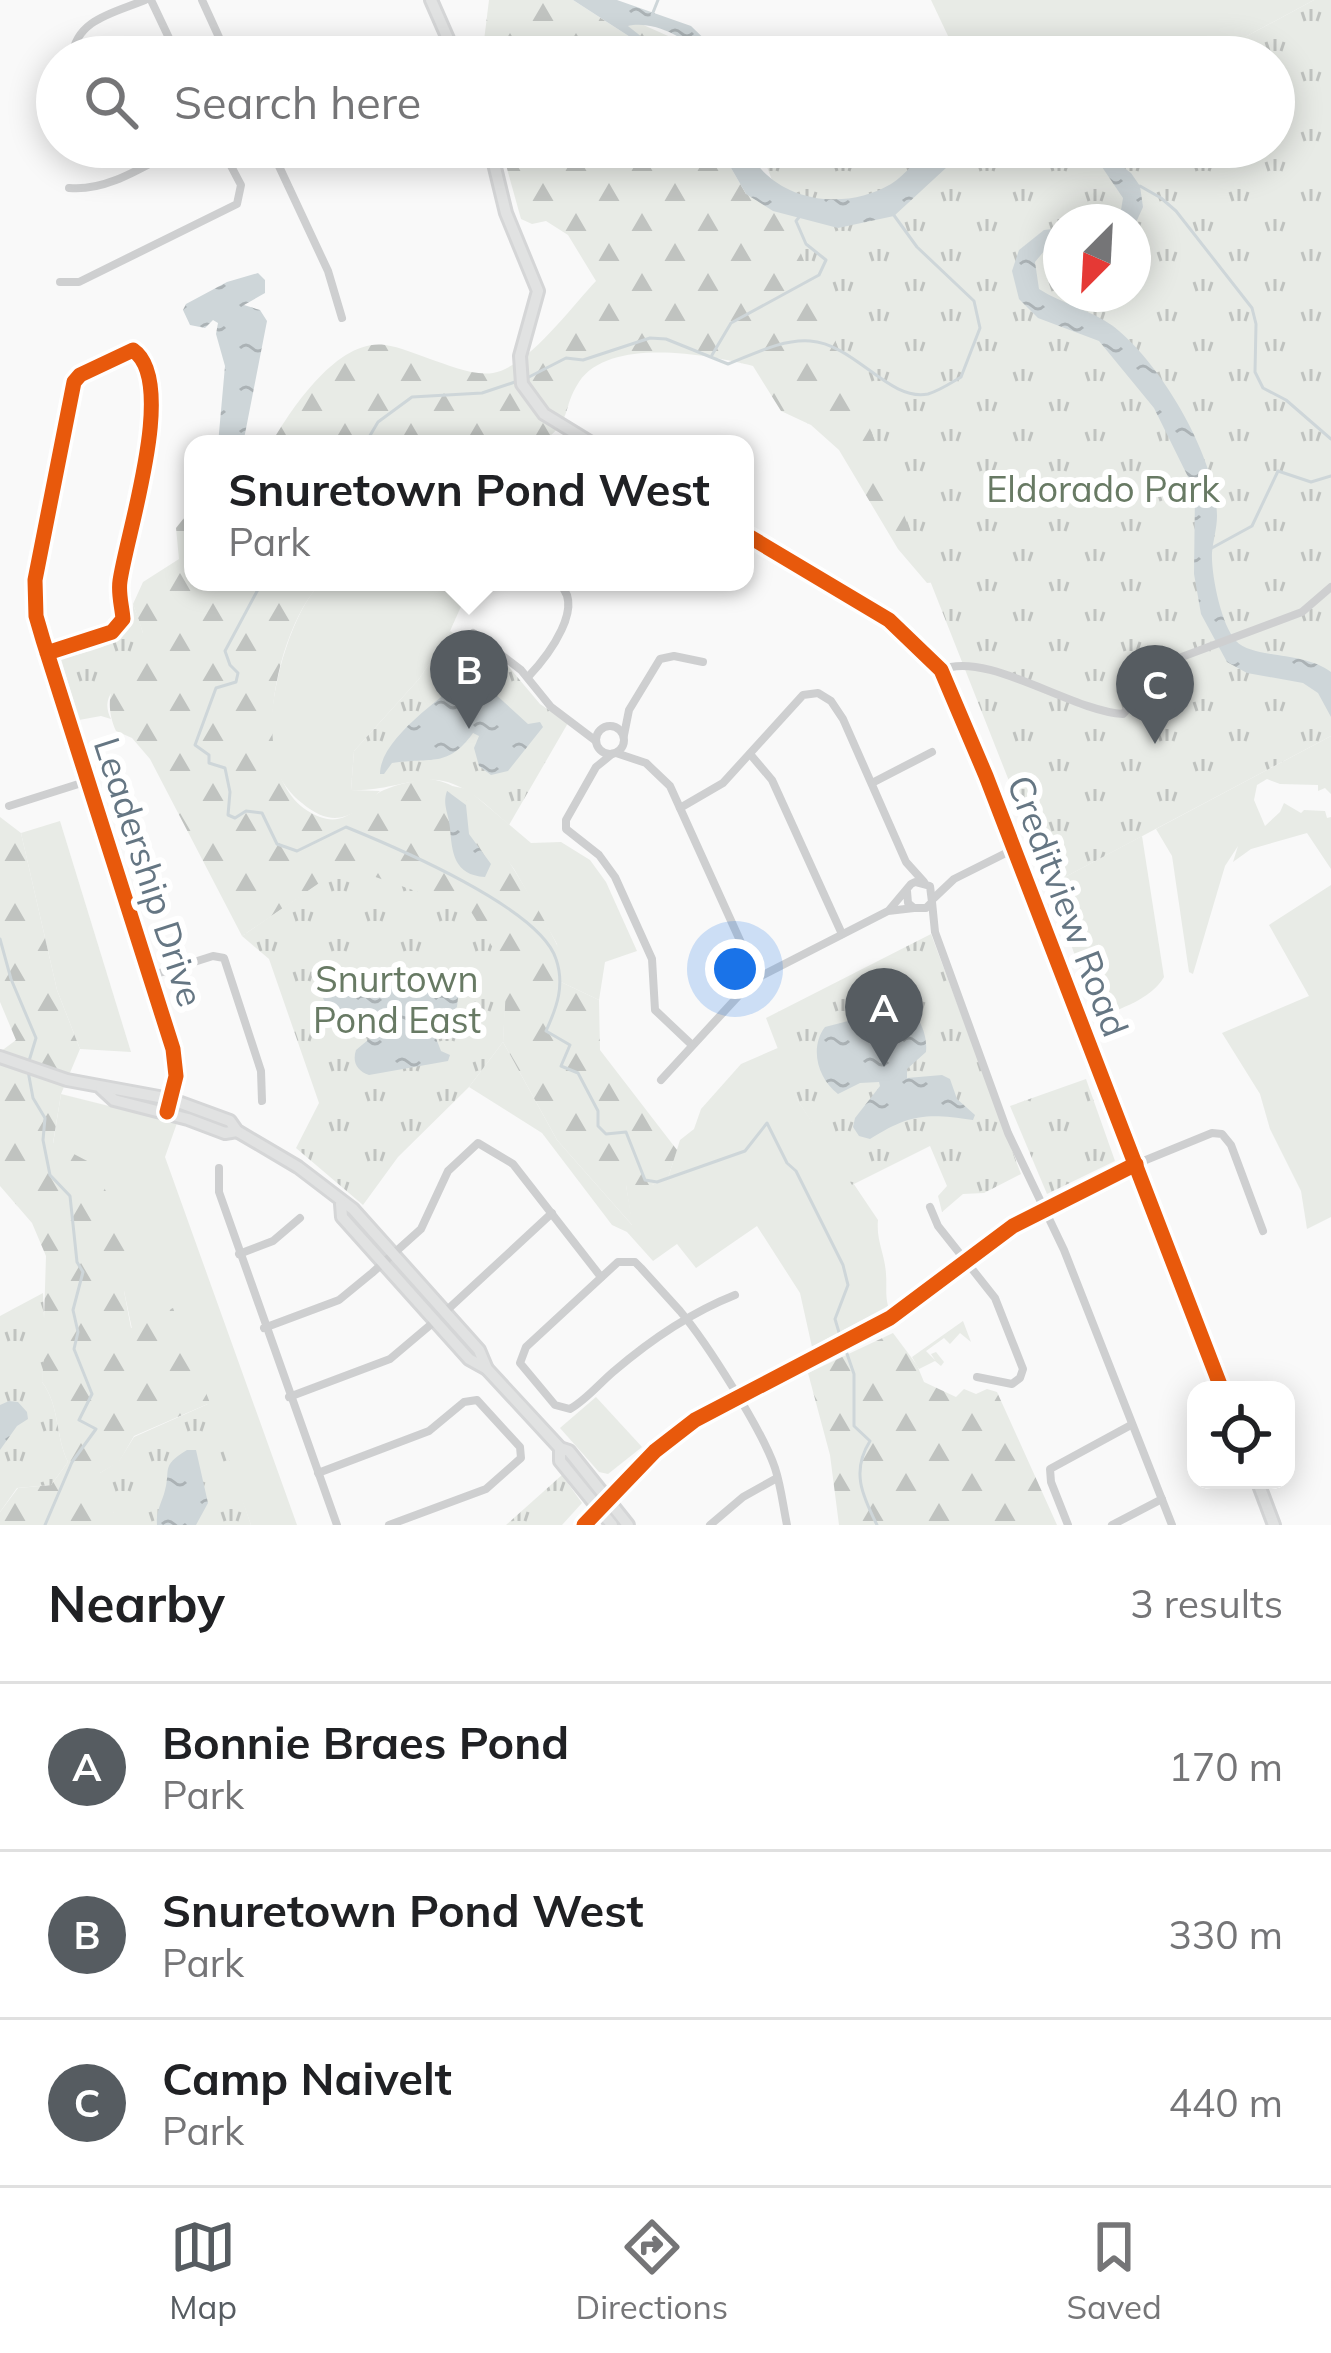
<!DOCTYPE html>
<style>
:root{--surface:#fff;--page:#f2f2f2;--text:#202124;--muted:#757577;--line:#e0e0e0;--accent:#565c61}
body{margin:0;font-family:Mulish,sans-serif;background:var(--page);color:var(--text)}
.controls{position:absolute;right:36px;bottom:36px;display:grid;overflow:hidden;border-radius:24px;box-shadow:0 6px 30px #0003}
.controls button{width:108px;height:108px;display:grid;place-items:center;padding:0;border:0;border-bottom:3px solid var(--line);background:var(--surface);color:var(--text);font:60px sans-serif}
.compass{position:absolute;left:1043px;top:204px;width:108px;height:108px;border-radius:50%;background:var(--surface);box-shadow:0 6px 30px #0003;rotate:204deg}
.you{position:absolute;left:735px;top:969px;width:42px;height:42px;margin:-30px;border:9px solid #fff;border-radius:50%;background:#1a73e8;box-shadow:0 0 0 18px #1a73e833}
.badge{display:grid;place-items:center;width:78px;height:78px;border-radius:50%;background:var(--accent);color:#fff;font-size:39px;font-weight:700}
.pin{position:absolute;translate:-50% -99px;filter:drop-shadow(0 3px 6px #0008)}
.pin::after{content:'';position:absolute;top:63px;width:42px;height:36px;background:inherit;clip-path:polygon(0 0,100% 0,50% 100%)}
.popup{position:absolute;left:184px;top:435px;width:570px;height:156px;box-sizing:border-box;display:grid;place-content:center;border-radius:24px;background:var(--surface);filter:drop-shadow(0 3px 9px #0005);font-size:39px;white-space:nowrap;color:var(--muted)}
.popup b{font-size:45px;color:var(--text)}
.popup::after{content:'';position:absolute;left:50%;top:100%;margin-left:-24px;border:24px solid transparent;border-top-color:var(--surface)}
.list{margin:0;padding:0;list-style:none}
h2{display:flex;justify-content:space-between;align-items:center;height:156px;margin:0;padding:0 48px;font-size:51px}
h2 small{font-size:39px;font-weight:400;color:var(--muted)}
.list li{display:grid;grid-template-columns:78px 1fr auto;gap:36px;align-items:center;box-sizing:border-box;height:168px;padding:0 48px;border-top:3px solid var(--line)}
.list b{display:block;font-size:45px;white-space:nowrap}
.list p{margin:0;font-size:39px;white-space:nowrap;color:var(--muted)}
.list em{font-size:39px;font-style:normal;color:var(--muted)}
.icon{flex:none;width:66px;height:66px;fill:none;stroke:currentColor;stroke-width:2;stroke-linecap:round;stroke-linejoin:round}
.map{position:relative;flex:none;width:1331px;height:1525px;overflow:hidden}
.search{position:absolute;background:var(--surface);box-shadow:0 6px 30px #0003;left:36px;right:36px;top:36px;height:132px;display:flex;align-items:center;gap:30px;box-sizing:border-box;padding:0 42px;border-radius:66px;color:var(--muted);font-size:45px}
.sheet{height:660px;background:var(--surface)}
nav{display:flex;justify-content:space-around;align-items:center;box-sizing:border-box;height:168px;border-top:3px solid var(--line);background:var(--surface);font-size:33px;color:var(--muted)}
nav a{display:grid;justify-items:center;gap:6px}
nav .on{color:var(--accent)}
.map>svg:first-child{display:block}
.green{fill:#e8ebe6}
.forest{fill:url(#forest-firs)}
.park{fill:url(#park-tufts);fill-rule:evenodd}
.water{fill:url(#water-ripples)}
.lines{fill:none;stroke-linecap:round;stroke-linejoin:round}
.stream{stroke:#ced6d9;stroke-width:3}
.secondary-casing{stroke:#d5d6d7;stroke-width:16}
.street{stroke:#cecfd0;stroke-width:8}
.secondary{stroke:#e1e2e2;stroke-width:10}
.cycleway-casing{stroke:#fff;stroke-width:22}
.cycleway{stroke:#e8590c;stroke-width:15}
.labels{text-anchor:middle;stroke-width:12;stroke-linejoin:round;paint-order:stroke}
.park-label{font-size:36px;fill:#687a64;stroke:#fff}
.street-label{font-size:36px;fill:#657683;stroke:#fff}
</style>
<div class="map">
<svg width="1331" height="1525" viewBox="0 0 1331 1525">
<defs>
<pattern id="forest-firs" width="22" height="20" patternUnits="userSpaceOnUse" patternTransform="scale(3)"><rect width="22" height="20" fill="#e8ebe6"/><path d="M5 1l3.5 6h-7zM16 11l3.5 6h-7z" fill="#c0c3c0"/></pattern>
<pattern id="park-tufts" width="24" height="20" patternUnits="userSpaceOnUse" patternTransform="scale(3)"><rect width="24" height="20" fill="#e8ebe6"/><path d="M3 7l-1-3M5 7V3M7 7l1-3M15 17l-1-3M17 17v-4M19 17l1-3" fill="none" stroke="#c0c3c0"/></pattern>
<pattern id="water-ripples" width="26" height="14" patternUnits="userSpaceOnUse" patternTransform="scale(3)"><rect width="26" height="14" fill="#ced6d9"/><path d="M2 4q2-2 4 0t4 0M15 11q2-2 4 0t4 0" fill="none" stroke="#abb2b5"/></pattern>
</defs>
<rect width="100%" height="100%" fill="#f9f9f9"/>
<!-- green -->
<g class="green">
<polygon points="931,0 1314,0 1208,57 958,57"/>
<path d="M322,582H472L450,631L419,679L354,751L351,790L380,791C354,817 334,830 302,803C291,795 279,779 275,766C261,719 287,615 322,582Z"/>
<polygon points="1331,736 1331,794 1325,788 1318,791 1318,785 1280,784 1267,779 1257,785 1254,800 1265,826 1280,812 1284,803 1301,813 1304,810 1325,811 1327,818 1331,817 1331,869 1307,833 1251,849 1233,862 1238,846 1225,866 1193,974 1189,972 1172,856 1156,829"/>
<polygon points="452,786 467,789 531,843 561,842 590,860 606,882 637,951 605,962 599,1000 561,982 557,944 514,869"/>
<polygon points="60,821 131,1052 80,1049 57,990 21,833"/>
<path d="M1142,836L1164,977C1151,999 1120,1009 1097,1018L1050,885Z"/>
<polygon points="1331,885 1331,1217 1307,1229 1301,1191 1270,1129 1260,1094 1222,1033 1309,996 1269,925"/>
<path d="M503,1042L557,1140L632,1225L626,1185H652L668,1178L680,1140L694,1129L701,1109L741,1064L780,1047L798,1101L878,1220C876,1241 885,1254 886,1274C887,1286 885,1294 888,1306L812,1347L800,1293L757,1226L696,1268L677,1244L653,1261L627,1232L612,1225L542,1133L469,1087Z"/>
<polygon points="61,1094 177,1123 165,1157 297,1525 251,1525 173,1309 132,1329 124,1291 53,1144"/>
<polygon points="963,1321 971,1342 960,1333 950,1344 944,1338 926,1351 935,1360 931,1354 936,1352 944,1362 941,1366 935,1361 919,1369 912,1357"/>
<polygon points="596,1397 642,1447 608,1474 599,1472 560,1428"/>
</g>
<!-- forest -->
<g class="forest">
<polygon points="489,0 573,0 661,57 482,57"/>
<polygon points="639,23 695,48 700,57 667,57 630,31 628,26"/>
<path d="M501,147H719L746,194L1061,222L937,582L927,583L898,549L839,450L811,425L781,411L753,366C709,355 610,336 579,382C561,409 574,420 540,444H271C291,409 338,338 385,345C400,347 416,354 430,359C449,365 472,376 493,373C528,367 572,306 596,281L568,235L546,221L532,224L521,219Z"/>
<path d="M193,516V582H322C276,626 239,787 320,817C348,828 363,799 384,790C395,785 416,780 428,779C435,779 448,783 454,787C475,803 561,940 565,965C566,972 564,975 561,982L599,1000L600,1050L677,1150L668,1178L652,1185H626L633,1226L557,1140L503,1042L506,971L344,867L242,936L150,759L132,738L116,731C98,691 123,668 143,633L133,604L143,582L179,559L176,528L184,518Z"/>
<path d="M0,817L21,833L57,990L80,1049L61,1094L53,1143L91,1163L143,1261L124,1291L131,1328L173,1308L210,1403L134,1436L119,1462L100,1473L114,1513V1525H0V1512L18,1488L51,1485L68,1462C55,1435 60,1406 42,1382L46,1256L32,1223L0,1186V1052L16,1040L0,1002Z"/>
<polygon points="893,1333 917,1365 924,1382 956,1397 964,1389 976,1394 987,1389 997,1392 1057,1525 839,1525 830,1455 808,1373"/>
</g>
<!-- park -->
<g class="park">
<path d="M1314,0H1331V736L1050,885L759,147H1274V57H1208ZM1061,222H1133V294H1061Z"/>
<path d="M133,604C138,619 147,637 145,653C140,682 95,684 111,719L101,716L79,720L61,659C95,649 133,646 133,604Z"/>
<path d="M450,631L508,666L540,704L568,723L509,825C486,805 460,777 427,780C399,782 383,791 351,790L354,751L419,679Z"/>
<polygon points="344,866 470,910 507,971 503,1042 469,1087 398,1157 363,1205 296,1148 319,1103 269,959 242,936"/>
<polygon points="931,934 1021,1174 984,1193 963,1194 942,1212 938,1196 947,1186 930,1146 852,1185 798,1101 766,1018"/>
<polygon points="1086,1079 1115,1161 1047,1194 1010,1106"/>
<path d="M43,1293L45,1343L42,1382C60,1406 55,1435 68,1462L51,1485L17,1488L0,1512V1316Z"/>
<polygon points="210,1403 251,1525 114,1525 114,1513 93,1489 100,1473 119,1461 134,1437"/>
<polygon points="562,1475 582,1503 562,1525 506,1525"/>
</g>
<!-- water -->
<g class="water">
<path d="M573,0H617L691,26L723,57H700C689,37 651,20 628,26L667,57H661Z"/>
<path d="M719,147H746C772,201 842,213 891,184C906,175 917,157 933,147H1096L1131,173L1140,186L1143,207L1133,229V222H1119L1123,198L1102,167L1084,158L1037,153L973,159L947,167L894,216L838,228L773,211L746,194Z"/>
<path d="M1061,228V248L1045,250L1035,262L1039,289C1062,304 1091,310 1113,326C1160,362 1216,456 1217,516C1217,528 1213,541 1212,553C1211,574 1221,625 1236,641C1253,659 1303,651 1331,672V717L1318,693L1303,683L1247,673L1227,662L1201,614L1194,574L1195,491L1154,408L1099,341L1038,318L1019,299L1012,271L1019,250L1044,230Z"/>
<polygon points="258,273 265,280 265,293 244,305 260,310 267,321 243,444 218,444 225,366 216,334 218,323 213,320 205,328 190,325 183,310 186,304 227,282"/>
<path d="M471,672L528,724L540,722L543,727L508,771L491,775L479,766L474,748L479,736L473,733C448,768 432,757 392,763L384,774H380C380,737 446,696 471,672Z"/>
<path d="M447,791L466,805L469,834L491,864L485,877C454,875 452,853 450,828C449,814 442,805 447,791Z"/>
<path d="M322,963C362,979 376,981 418,968L459,989L457,1007L438,1024L434,1033L441,1051L450,1055L448,1061L369,1075C357,1071 352,1062 356,1050L387,1024C355,998 334,1043 313,973Z"/>
<path d="M892,999H902C917,1013 928,1032 926,1052L907,1069V1078L942,1075L950,1079L957,1099L975,1115L973,1120C926,1113 910,1114 870,1139L859,1136L853,1127L855,1118L880,1086L879,1082L860,1083L838,1094C818,1079 809,1048 825,1027L852,1020Z"/>
<polygon points="9,1401 18,1402 27,1412 28,1419 17,1426 0,1450 0,1405"/>
<path d="M187,1450H196L208,1503L196,1525H157C156,1512 160,1506 164,1494C172,1469 159,1467 187,1450Z"/>
</g>
<g class="lines">
<!-- stream -->
<g class="stream">
<polyline points="652,15 658,0"/>
<polyline points="1140,186 1161,198 1176,211 1252,308 1256,324 1255,372 1263,388 1286,400 1331,439"/>
<polyline points="712,355 731,323 819,275 826,260 806,244 796,221 800,216"/>
<path d="M527,378L566,358L583,360L650,338L666,339L728,364C754,354 782,339 810,341C855,344 889,402 928,394C939,391 951,383 961,377L980,328L974,301L917,247L893,214"/>
<polyline points="365,444 378,422 412,397 482,393 515,382"/>
<polyline points="1210,549 1252,526 1278,471 1311,482 1331,476"/>
<path d="M262,582L225,651L230,665L238,673L236,682L216,688L195,745L209,755V763L225,768L230,792L228,815L235,818L246,811L262,813L277,844L297,851L346,827C395,847 540,908 556,959C565,985 557,1007 546,1031L570,1045L561,1066L578,1073L598,1111V1126L606,1134L626,1132L645,1180L657,1182L745,1151L767,1123L787,1163L796,1171L843,1265L848,1285L835,1319L841,1339"/>
<polyline points="0,939 11,979 36,1038 29,1061"/>
<polyline points="28,1071 33,1098 45,1118 43,1140 50,1175 70,1196 77,1262 83,1272 73,1310 78,1332 74,1349 92,1394 79,1420 96,1429 72,1462 45,1525"/>
<path d="M845,1348L854,1374V1426L870,1441C851,1471 862,1495 877,1525"/>
</g>
<defs>
<g id="secondary">
<polyline points="431,0 456,57"/>
<polyline points="490,147 506,213 538,291 520,356 522,384 544,414 593,444"/>
<polyline points="745,534 889,620 941,670 986,776 1222,1390"/>
<polyline points="0,1057 67,1080 170,1099 230,1121 237,1131 298,1167 353,1209 479,1350 487,1369 560,1448 569,1451 628,1525"/>
<polyline points="101,1088 114,1100 188,1119 225,1133 237,1131"/>
<polyline points="341,1204 342,1217 469,1359 487,1369"/>
<polyline points="560,1448 560,1461 612,1525"/>
<polyline points="1257,1480 1274,1525"/>
<polyline points="584,1525 655,1451 695,1420 890,1318 1013,1226 1136,1164"/>
</g>
</defs>
<!-- secondary casing -->
<use href="#secondary" class="secondary-casing"/>
<!-- street -->
<g class="street">
<polyline points="151,0 178,57"/>
<polyline points="202,0 228,57"/>
<path d="M72,57C76,19 114,13 145,0"/>
<polyline points="270,147 328,271 342,318"/>
<path d="M69,188C108,192 147,164 181,147"/>
<polyline points="60,282 79,282 237,204 241,185 221,147"/>
<polyline points="473,633 521,670 551,707 596,741"/>
<path d="M47,653L112,632L123,619C122,606 118,594 120,581C127,532 178,381 133,350L80,375L74,382L35,580L36,616L43,640L173,1049L176,1076L167,1112"/>
<path d="M941,670C987,650 1071,711 1123,714L1171,661L1302,612L1331,587"/>
<path d="M528,677C547,657 589,603 556,582"/>
<circle cx="610" cy="740" r="14"/>
<polyline points="624,735 629,710 660,659 674,656 703,662"/>
<polyline points="616,753 646,763 670,786 757,978"/>
<polyline points="612,754 596,767 566,820 566,829 599,855 615,877 652,959 655,1010 692,1045"/>
<polyline points="750,754 772,780 842,934"/>
<polyline points="872,783 932,752"/>
<polyline points="9,806 88,781"/>
<polyline points="680,808 723,783 803,695 818,693 831,701 843,719 906,862 924,882"/>
<polyline points="934,898 954,879 1014,849"/>
<polyline points="932,902 935,932 1008,1133 1064,1250 1172,1525"/>
<polyline points="890,909 911,884 915,882 930,886 932,902 926,908 914,908 908,903 907,891"/>
<polyline points="150,976 213,956 224,958 261,1071 262,1101"/>
<polyline points="661,1080 753,980 888,911 914,908"/>
<polyline points="1136,1164 1212,1133 1222,1134 1231,1145 1263,1231"/>
<polyline points="219,1168 219,1192 337,1525"/>
<polyline points="930,1207 938,1226 995,1298 1023,1369 1020,1378 1012,1384 977,1377"/>
<polyline points="239,1254 273,1241 300,1218"/>
<path d="M735,1295C692,1312 648,1342 613,1372C599,1384 586,1400 570,1409L555,1405L520,1363L526,1347L618,1262H635L641,1268L680,1311C707,1343 762,1430 775,1468C781,1486 783,1506 787,1525"/>
<polyline points="445,1312 552,1213"/>
<polyline points="264,1328 339,1300 372,1273 421,1229 448,1171 478,1143 513,1164 601,1277"/>
<polyline points="289,1397 390,1359 435,1321"/>
<polyline points="318,1473 429,1431 464,1402 477,1400 520,1447 521,1458 486,1489 389,1525"/>
<polyline points="710,1525 743,1497 777,1478"/>
<polyline points="1068,1525 1051,1482 1050,1469 1131,1425"/>
<polyline points="1112,1525 1162,1499"/>
</g>
<!-- secondary -->
<use href="#secondary" class="secondary"/>
<defs>
<g id="cycleway">
<polyline points="745,534 889,620 941,670 986,776 1222,1390"/>
<path d="M47,653L112,632L123,619C122,606 118,594 120,581C127,532 178,381 133,350L80,375L74,382L35,580L36,616L43,640L173,1049L176,1076L167,1112"/>
<polyline points="584,1525 655,1451 695,1420 890,1318 1013,1226 1136,1164"/>
</g>
</defs>
<!-- cycleway casing -->
<use href="#cycleway" class="cycleway-casing"/>
<!-- cycleway -->
<use href="#cycleway" class="cycleway"/>
</g>
<g class="labels">
<!-- park labels -->
<g class="park-label">
<text x="1103" y="502">Eldorado Park</text>
<text x="397" y="992">Snurtown<tspan x="397" dy="41">Pond East</tspan></text>
</g>
<!-- street labels -->
<g class="street-label">
<text transform="translate(149 872) rotate(72)" y="13">Leadership Drive</text>
<text transform="translate(1068 906) rotate(69)" y="13">Creditview Road</text>
</g>
</g>
</svg>
<div class="controls">
<button><svg class="icon" aria-label="locate" viewBox="0 0 24 24"><circle cx="12" cy="12" r="6"/><path d="M12 2v4M12 18v4M2 12h4M18 12h4"/></svg></button>
</div>
<svg class="compass" viewBox="-18 -18 36 36"><path d="M0-13l5 13h-10z" fill="#e53935"/><path d="M0 13l5-13h-10z" fill="#757577"/></svg>
<div class="you"></div>
<div class="pin badge" style="left:884px;top:1067px">A</div>
<div class="pin badge" style="left:469px;top:729px">B</div>
<div class="popup"><b>Snuretown Pond West</b>Park</div>
<div class="pin badge" style="left:1155px;top:744px">C</div>
<div class="search"><svg class="icon" aria-label="search" viewBox="0 0 24 24"><circle cx="10" cy="10" r="6"/><path d="M15 15l6 6"/></svg>Search here</div>
</div>
<section class="sheet">
<h2>Nearby<small>3 results</small></h2>
<ul class="list">
<li><span class="badge">A</span><div><b>Bonnie Braes Pond</b><p>Park</p></div><em>170 m</em></li>
<li><span class="badge">B</span><div><b>Snuretown Pond West</b><p>Park</p></div><em>330 m</em></li>
<li><span class="badge">C</span><div><b>Camp Naivelt</b><p>Park</p></div><em>440 m</em></li>
</ul>
</section>
<nav>
<a class="on"><svg class="icon" aria-label="map" viewBox="0 0 24 24"><path d="M3 6l6-2 6 2 6-2v14l-6 2-6-2-6 2zM9 4v14M15 6v14"/></svg>Map</a>
<a><svg class="icon" aria-label="directions" viewBox="0 0 24 24"><path d="M12 3l9 9-9 9-9-9zM9 14v-3h6M13 9l2 2-2 2"/></svg>Directions</a>
<a><svg class="icon" aria-label="saved" viewBox="0 0 24 24"><path d="M7 4h10v16l-5-4-5 4z"/></svg>Saved</a>
</nav>
